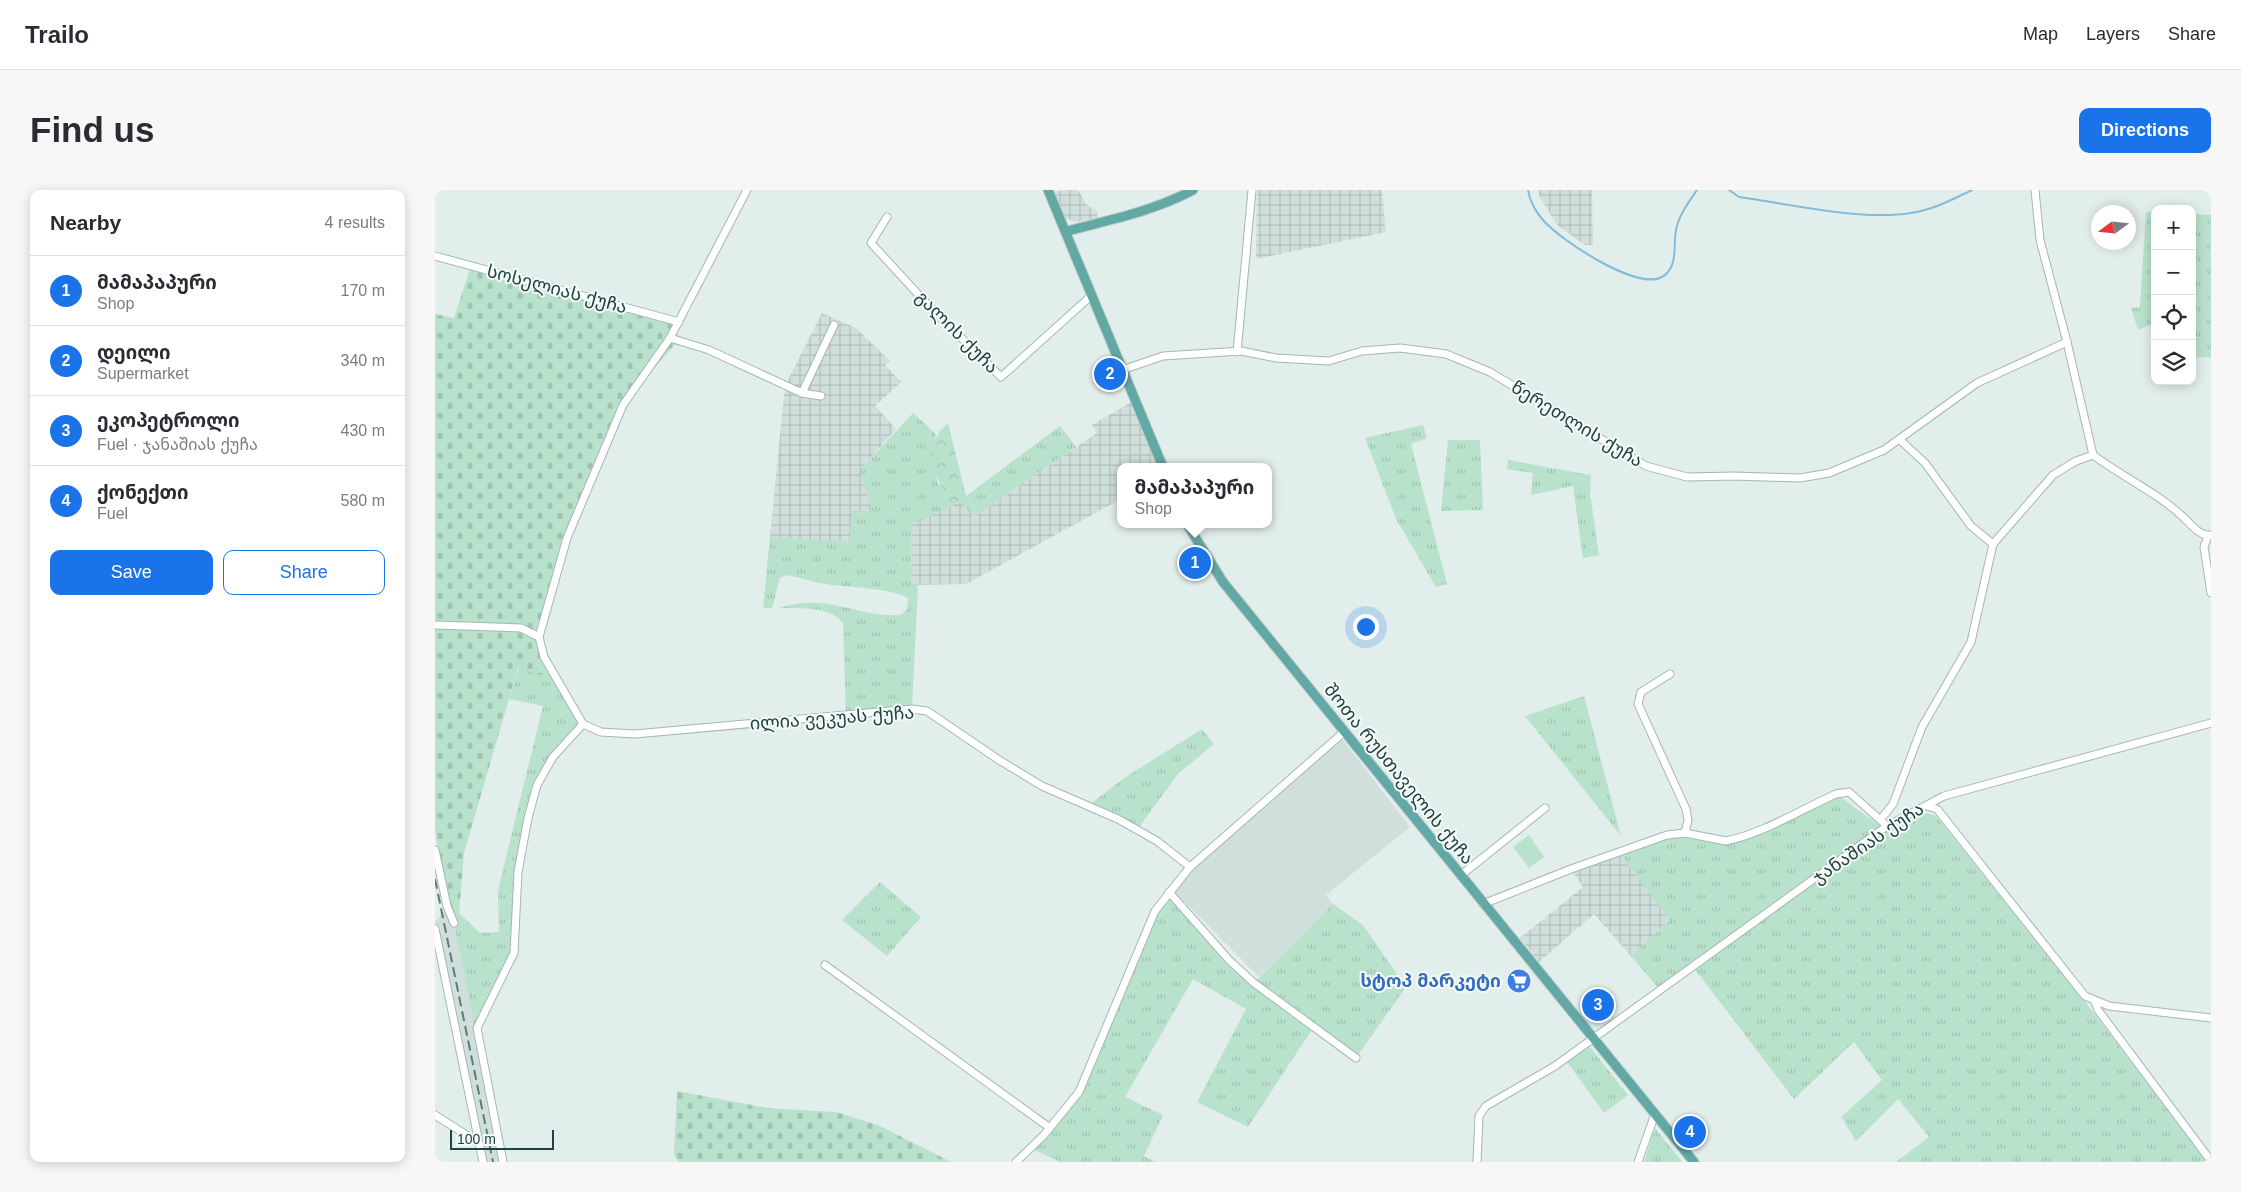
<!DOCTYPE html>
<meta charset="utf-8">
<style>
:root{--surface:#fff;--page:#f7f7f7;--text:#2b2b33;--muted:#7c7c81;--line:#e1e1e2;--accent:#1a73e8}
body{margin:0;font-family:Arial,"Noto Sans Georgian",sans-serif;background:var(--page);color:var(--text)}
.controls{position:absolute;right:15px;top:15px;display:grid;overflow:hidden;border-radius:10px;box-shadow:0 2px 12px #0003}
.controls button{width:45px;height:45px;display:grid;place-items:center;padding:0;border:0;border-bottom:1px solid var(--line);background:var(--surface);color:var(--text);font:25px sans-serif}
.compass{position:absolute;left:1656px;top:15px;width:45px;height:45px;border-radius:50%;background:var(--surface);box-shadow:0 2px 12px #0003;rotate:255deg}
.scale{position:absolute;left:15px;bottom:12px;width:104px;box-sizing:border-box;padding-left:5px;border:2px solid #204240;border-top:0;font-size:14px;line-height:18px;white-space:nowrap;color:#204240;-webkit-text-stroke:4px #f4faf8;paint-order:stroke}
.you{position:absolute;left:930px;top:436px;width:18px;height:18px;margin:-12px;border:4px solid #fff;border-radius:50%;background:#1a73e8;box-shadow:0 0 0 8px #1a73e833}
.badge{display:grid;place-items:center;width:32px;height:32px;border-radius:50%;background:var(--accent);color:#fff;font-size:16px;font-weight:700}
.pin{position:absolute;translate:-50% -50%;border:2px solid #fff;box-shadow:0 1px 5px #0006}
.popup{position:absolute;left:682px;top:273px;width:155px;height:65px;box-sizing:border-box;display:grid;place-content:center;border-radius:10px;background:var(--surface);filter:drop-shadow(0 1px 4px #0005);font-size:16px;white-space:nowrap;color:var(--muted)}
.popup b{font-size:19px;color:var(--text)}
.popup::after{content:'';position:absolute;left:50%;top:100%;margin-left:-10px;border:10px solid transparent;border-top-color:var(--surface)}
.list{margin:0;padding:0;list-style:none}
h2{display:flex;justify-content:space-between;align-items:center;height:65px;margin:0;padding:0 20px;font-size:21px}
h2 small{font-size:16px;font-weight:400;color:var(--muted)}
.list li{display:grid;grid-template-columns:32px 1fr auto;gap:15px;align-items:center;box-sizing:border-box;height:70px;padding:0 20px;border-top:1px solid var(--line)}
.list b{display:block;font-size:19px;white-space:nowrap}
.list p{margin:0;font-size:16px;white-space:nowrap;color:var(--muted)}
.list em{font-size:16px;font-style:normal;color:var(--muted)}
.actions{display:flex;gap:10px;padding:15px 20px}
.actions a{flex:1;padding:11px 0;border:1px solid var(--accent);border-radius:10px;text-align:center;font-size:18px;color:var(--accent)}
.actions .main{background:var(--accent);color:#fff}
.icon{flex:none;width:28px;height:28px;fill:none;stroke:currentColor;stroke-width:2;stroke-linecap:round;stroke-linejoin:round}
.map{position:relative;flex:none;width:1776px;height:972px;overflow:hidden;border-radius:10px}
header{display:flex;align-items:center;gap:30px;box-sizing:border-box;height:70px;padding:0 25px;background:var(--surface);border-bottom:1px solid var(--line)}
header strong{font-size:24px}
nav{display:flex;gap:28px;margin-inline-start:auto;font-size:18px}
.intro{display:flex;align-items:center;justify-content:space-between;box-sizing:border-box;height:120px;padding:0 30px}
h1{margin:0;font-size:35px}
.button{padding:12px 22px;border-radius:10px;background:var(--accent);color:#fff;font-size:18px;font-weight:700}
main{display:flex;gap:30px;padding:0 30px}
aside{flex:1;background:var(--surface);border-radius:10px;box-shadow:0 2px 12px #0003}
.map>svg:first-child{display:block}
.built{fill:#d0dedc}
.industrial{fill:url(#industrial-grid)}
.grass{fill:url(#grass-tufts)}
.forest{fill:url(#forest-crowns)}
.cemetery{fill:url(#cemetery-stones)}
.park{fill:#b9e2cc}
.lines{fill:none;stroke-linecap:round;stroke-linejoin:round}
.stream{stroke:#84bbd9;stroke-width:2}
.minor-casing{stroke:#a4b7b4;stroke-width:9}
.major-casing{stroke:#c1caca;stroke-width:11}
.minor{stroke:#fff;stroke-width:7}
.major{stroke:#62a9a5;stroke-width:9}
.rail{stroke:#5a7d7b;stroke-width:2;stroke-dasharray:10 5;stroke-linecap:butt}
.labels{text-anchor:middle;stroke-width:4;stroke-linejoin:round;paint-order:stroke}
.street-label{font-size:18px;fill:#204240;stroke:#f4faf8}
.shop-label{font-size:18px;font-weight:bold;fill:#366cbe;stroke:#f4faf8;text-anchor:end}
</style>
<header>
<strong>Trailo</strong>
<nav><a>Map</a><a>Layers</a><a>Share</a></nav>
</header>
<div class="intro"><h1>Find us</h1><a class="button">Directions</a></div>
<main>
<aside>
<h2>Nearby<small>4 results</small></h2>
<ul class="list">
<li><span class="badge">1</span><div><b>მამაპაპური</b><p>Shop</p></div><em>170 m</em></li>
<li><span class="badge">2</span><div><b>დეილი</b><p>Supermarket</p></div><em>340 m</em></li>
<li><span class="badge">3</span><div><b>ეკოპეტროლი</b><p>Fuel · ჯანაშიას ქუჩა</p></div><em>430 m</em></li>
<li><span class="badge">4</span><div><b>ქონექთი</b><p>Fuel</p></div><em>580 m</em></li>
</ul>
<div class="actions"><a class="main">Save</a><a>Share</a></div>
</aside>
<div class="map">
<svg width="1776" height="972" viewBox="0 0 1776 972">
<defs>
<pattern id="industrial-grid" width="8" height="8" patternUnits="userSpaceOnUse" patternTransform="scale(1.25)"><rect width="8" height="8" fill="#d0dedc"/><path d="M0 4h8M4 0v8" fill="none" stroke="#b2c0be"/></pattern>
<pattern id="grass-tufts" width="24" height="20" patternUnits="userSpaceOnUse" patternTransform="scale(1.25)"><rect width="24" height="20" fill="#b9e2cc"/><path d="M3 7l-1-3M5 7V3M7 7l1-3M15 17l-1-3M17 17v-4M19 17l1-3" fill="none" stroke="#9fc3b0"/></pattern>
<pattern id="forest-crowns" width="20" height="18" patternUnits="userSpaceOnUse" patternTransform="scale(1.25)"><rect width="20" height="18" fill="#b9e2cc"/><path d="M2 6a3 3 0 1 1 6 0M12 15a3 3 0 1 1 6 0" fill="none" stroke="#9fc3b0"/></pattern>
<pattern id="cemetery-stones" width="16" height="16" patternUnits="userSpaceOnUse" patternTransform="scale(1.25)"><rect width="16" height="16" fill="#b9e2cc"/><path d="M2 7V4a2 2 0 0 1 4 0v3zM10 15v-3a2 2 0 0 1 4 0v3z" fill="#9fc3b0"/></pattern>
</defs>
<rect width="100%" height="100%" fill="#e2eeeb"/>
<!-- built -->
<g class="built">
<polygon points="907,549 975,637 891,705 898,714 824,787 740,702 756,679 890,561"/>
<polygon points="14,715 19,733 68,972 48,972 0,744 0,732"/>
</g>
<!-- industrial -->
<g class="industrial">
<polygon points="629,0 643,0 652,15 662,21 663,28 641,32 630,28 618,2"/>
<polygon points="822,0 947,0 951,42 821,69"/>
<polygon points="1103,0 1157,0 1158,55 1150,55 1122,35 1105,7"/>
<polygon points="387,123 421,138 455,171 450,175 466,192 440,216 461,239 425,280 438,323 413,353 335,347 350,196"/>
<polygon points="700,210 728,277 686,277 686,309 531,394 476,395 477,334 526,311 539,327 662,243 657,235"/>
<polygon points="1184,662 1236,730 1196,766 1159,724 1104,772 1085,748 1148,697 1136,679"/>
</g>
<!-- grass -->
<g class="grass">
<polygon points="1711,22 1720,22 1720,133 1703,140 1696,118 1705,117"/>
<polygon points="1757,24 1776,25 1776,168 1757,166"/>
<path d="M478,223L501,244L498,257L502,292L509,300L515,317L477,334L476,394H483L477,519L411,525L408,433C394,415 365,419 344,418C393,402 421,428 466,425L472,419L473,408C461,399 414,397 397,395C382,393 366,388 351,385L345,388L337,418H328L335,347L413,352L418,320L437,322L425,280Z"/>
<polygon points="988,235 992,248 976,254 1012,394 1001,397 961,329 930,248"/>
<polygon points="625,236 641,257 543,324 531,306"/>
<polygon points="1013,250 1045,250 1048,320 1006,321"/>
<polygon points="1073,270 1156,285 1155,303 1164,365 1148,368 1138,296 1096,305 1098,283 1072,279"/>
<polygon points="84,477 121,489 148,534 118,567 102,595 86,666 79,763 44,830 42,848 19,733 24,723 45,743 64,742 63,700 108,516 74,509"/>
<polygon points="1149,506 1186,646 1090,526"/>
<polygon points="767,539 779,554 743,584 702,640 653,616 689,588"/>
<polygon points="1401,604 1451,640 1491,623 1501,626 1655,818 1772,972 1461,972 1494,947 1463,909 1421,951 1406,927 1447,890 1419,852 1359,909 1258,777 1225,800 1196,766 1235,730 1184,662 1232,645 1297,650"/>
<polygon points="445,692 486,727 452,766 407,730"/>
<polygon points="734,702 819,793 898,714 928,735 971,797 921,868 878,838 813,937 762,912 811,819 758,789 690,907 728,925 709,966 720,972 625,972 596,958 644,902 720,721"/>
<polygon points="1155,857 1193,905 1169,923 1130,869"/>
<polygon points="1220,938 1247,972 1209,972"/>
</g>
<!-- forest -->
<path class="forest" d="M513,233L531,306L543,324L538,327L526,311L515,317C504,285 480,263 513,233Z"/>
<!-- cemetery -->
<g class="cemetery">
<polygon points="36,76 244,132 241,153 188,215 132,348 104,447 121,489 83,478 29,663 24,723 19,733 0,643 0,124 19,128"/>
<polygon points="242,901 333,918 401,922 443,935 516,972 243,972 239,964"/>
</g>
<!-- park -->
<polygon class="park" points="1094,645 1109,667 1094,678 1078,657"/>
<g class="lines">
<!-- stream -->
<g class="stream">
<path d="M1093,0C1095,12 1100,21 1108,30C1124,49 1209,107 1231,84C1243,73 1238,54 1241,40C1244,25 1253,13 1262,0"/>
<path d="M1294,0L1304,7C1355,14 1426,31 1476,23C1498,20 1518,9 1537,0"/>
</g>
<defs>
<g id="minor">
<path d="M1600,0L1605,50L1632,152L1658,265C1686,286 1723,303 1748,327C1756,334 1765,347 1776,345"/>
<polyline points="452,27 436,53 494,116 566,187 657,105"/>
<polyline points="0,66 244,132"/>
<polyline points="235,148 274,160 367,203 386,206"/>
<polyline points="802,162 817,0"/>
<polyline points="687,180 728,166 806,161 841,168 894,171 927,161 965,158 1011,164 1055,182 1211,276 1252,287 1299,286 1365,288 1394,283 1449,260 1542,193 1632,152"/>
<polyline points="367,203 399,135"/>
<polyline points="1465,250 1490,273 1536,336 1558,354"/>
<polyline points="1773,346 1769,357 1776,403"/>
<polyline points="0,435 86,438 104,447"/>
<polyline points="1235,484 1206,502 1203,514 1251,619 1253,630 1250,643"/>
<polyline points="148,534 166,542 200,544 477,519 492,521 564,570 607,596 683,629 722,651 755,677"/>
<polyline points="148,534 109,467 104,447 132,348 188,215 235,148 312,0"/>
<polyline points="1492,616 1502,619 1650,806 1674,816 1776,828"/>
<polyline points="1446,629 1458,614 1487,537 1536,452 1558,354 1618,285 1641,271 1658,265"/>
<polyline points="0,660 12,716 19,733"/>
<polyline points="1025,686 1110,618"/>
<polyline points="734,702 794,770 819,793 921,868"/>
<path d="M1048,714L1136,679L1232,645L1250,643L1291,651C1327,644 1367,619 1401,604L1414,602L1452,636"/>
<polyline points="0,739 48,972"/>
<polyline points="390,775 615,938"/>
<polyline points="1660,812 1663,820 1776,971"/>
<polyline points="0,925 44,953"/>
<polyline points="68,972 42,838 79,763 83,682 93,628 102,595 118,567 148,534"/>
<polyline points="581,972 609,945 644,902 720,721 755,677 909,542"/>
<polyline points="1042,972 1044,926 1051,916 1120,876 1452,636 1509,606 1776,533"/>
<polyline points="1203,972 1220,924"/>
</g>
<g id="major">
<polyline points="613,0 728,277"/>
<path d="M632,41C674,30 719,21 758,0"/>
<polyline points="752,334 788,392 1259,972"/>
</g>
</defs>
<!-- minor casing -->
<use href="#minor" class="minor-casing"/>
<!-- major casing -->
<use href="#major" class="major-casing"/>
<!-- minor -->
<use href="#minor" class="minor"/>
<!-- major -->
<use href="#major" class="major"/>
<!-- rail -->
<polyline class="rail" points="0,689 58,972"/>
</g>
<!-- icons -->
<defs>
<symbol id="supermarket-disc" viewBox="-11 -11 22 22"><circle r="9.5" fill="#3f7fe0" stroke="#f4faf8"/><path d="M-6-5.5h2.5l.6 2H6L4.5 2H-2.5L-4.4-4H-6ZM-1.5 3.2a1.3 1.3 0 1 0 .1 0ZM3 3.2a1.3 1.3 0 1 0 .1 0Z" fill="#fff"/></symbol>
</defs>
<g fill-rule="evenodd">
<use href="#supermarket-disc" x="1070" y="777" width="28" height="28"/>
</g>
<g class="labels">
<!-- street labels -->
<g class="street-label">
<text transform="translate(122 99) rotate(15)" y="6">სოსელიას ქუჩა</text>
<text transform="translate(522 142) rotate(45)" y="6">გალის ქუჩა</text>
<text transform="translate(1142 234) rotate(31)" y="6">წერეთლის ქუჩა</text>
<text transform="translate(397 528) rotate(-4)" y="6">ილია ვეკუას ქუჩა</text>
<text transform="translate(964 584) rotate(51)" y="6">შოთა რუსთაველის ქუჩა</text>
<text transform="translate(1433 653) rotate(-34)" y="6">ჯანაშიას ქუჩა</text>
</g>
<!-- shop labels -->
<g class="shop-label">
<text x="1066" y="797">სტოპ მარკეტი</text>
</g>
</g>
</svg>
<div class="controls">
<button>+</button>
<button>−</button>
<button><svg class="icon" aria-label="locate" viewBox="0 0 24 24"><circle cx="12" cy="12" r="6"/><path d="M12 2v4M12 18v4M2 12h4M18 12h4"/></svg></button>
<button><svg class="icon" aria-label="layers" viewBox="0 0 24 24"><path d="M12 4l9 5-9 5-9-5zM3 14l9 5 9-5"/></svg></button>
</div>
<svg class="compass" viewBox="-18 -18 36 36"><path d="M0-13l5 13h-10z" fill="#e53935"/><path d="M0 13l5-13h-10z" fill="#7c7c81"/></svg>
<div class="scale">100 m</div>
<div class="you"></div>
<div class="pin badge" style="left:760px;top:373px">1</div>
<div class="popup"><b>მამაპაპური</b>Shop</div>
<div class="pin badge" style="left:675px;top:184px">2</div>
<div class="pin badge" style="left:1163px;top:815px">3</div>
<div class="pin badge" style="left:1255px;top:942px">4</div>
</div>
</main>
